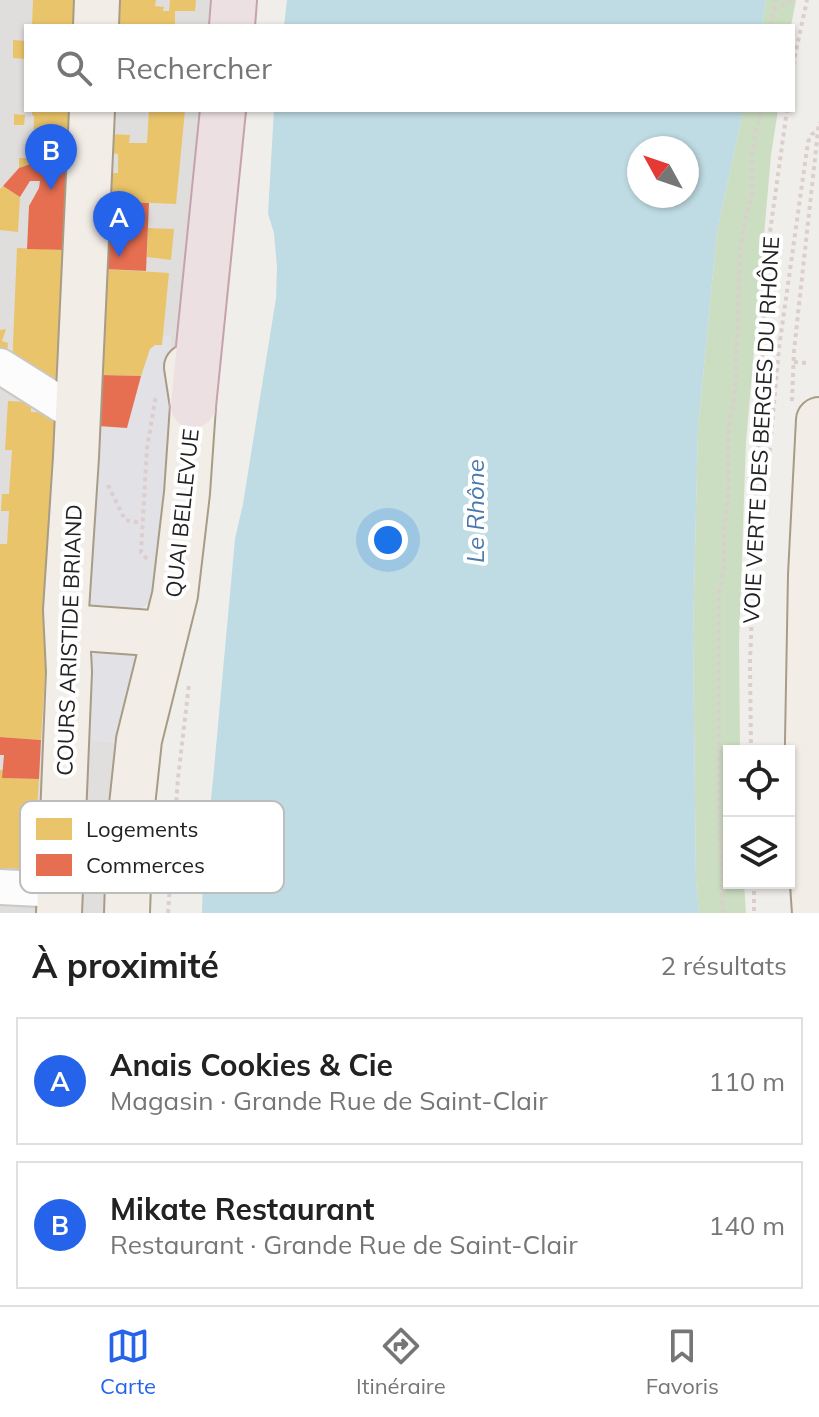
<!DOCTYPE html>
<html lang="fr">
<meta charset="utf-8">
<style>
:root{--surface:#fff;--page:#f2f2f2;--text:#222;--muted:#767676;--line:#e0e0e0;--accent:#2563eb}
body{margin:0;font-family:Mulish,sans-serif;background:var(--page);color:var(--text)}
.controls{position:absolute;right:24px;bottom:24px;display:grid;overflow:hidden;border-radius:0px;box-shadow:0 2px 6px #0004}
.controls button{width:72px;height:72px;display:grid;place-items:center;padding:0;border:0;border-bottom:2px solid var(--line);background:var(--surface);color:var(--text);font:40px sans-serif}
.compass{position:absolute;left:627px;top:136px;width:72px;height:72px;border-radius:50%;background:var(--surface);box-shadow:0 2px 6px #0004;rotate:310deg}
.you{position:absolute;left:388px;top:540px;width:28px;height:28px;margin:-20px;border:6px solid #fff;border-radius:50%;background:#1a73e8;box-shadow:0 0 0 12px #1a73e833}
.badge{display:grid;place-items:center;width:52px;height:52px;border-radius:50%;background:var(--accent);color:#fff;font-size:26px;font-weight:700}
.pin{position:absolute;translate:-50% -66px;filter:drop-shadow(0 2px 4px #0008)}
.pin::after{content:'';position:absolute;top:42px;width:28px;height:24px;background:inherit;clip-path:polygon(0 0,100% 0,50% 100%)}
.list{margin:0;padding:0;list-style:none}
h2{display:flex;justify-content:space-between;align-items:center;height:104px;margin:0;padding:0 32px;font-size:34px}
h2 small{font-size:26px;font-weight:400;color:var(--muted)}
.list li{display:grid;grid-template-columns:52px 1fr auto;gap:24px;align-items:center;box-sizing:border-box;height:128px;margin:0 16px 16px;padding:0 16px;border:2px solid var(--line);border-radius:0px}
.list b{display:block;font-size:30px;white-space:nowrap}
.list p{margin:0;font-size:26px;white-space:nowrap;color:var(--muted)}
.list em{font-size:26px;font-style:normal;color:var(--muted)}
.icon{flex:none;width:44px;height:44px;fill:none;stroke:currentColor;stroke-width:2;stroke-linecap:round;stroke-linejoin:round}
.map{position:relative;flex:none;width:819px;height:913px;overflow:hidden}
.search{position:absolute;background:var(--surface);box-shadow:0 2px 6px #0004;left:24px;right:24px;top:24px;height:88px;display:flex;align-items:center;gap:20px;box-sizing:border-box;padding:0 28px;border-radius:0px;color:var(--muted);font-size:30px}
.sheet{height:392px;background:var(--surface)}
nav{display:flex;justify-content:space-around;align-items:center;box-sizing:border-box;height:112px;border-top:2px solid var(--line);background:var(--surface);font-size:22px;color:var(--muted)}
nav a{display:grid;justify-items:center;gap:4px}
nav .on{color:var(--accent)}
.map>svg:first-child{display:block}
.residential{fill:#dfdedc}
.forest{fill:#cbdec1}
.parking{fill:#e0dfde}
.plaza{fill:#e2e1e5}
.water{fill:#bfdbe3;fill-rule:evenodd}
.homes{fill:#e9c46a}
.shops{fill:#e76f51}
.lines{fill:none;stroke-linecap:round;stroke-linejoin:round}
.minor-casing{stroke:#c9c8c7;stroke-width:38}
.major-casing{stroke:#a79c86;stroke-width:48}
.highway-casing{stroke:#c5a2ac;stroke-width:48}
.path{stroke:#dccecd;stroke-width:4;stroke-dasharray:4 4;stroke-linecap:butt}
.minor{stroke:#fdfcfc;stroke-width:34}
.major{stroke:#f3ede7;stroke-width:44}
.highway{stroke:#ece0e2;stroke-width:44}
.labels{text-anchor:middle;stroke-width:8;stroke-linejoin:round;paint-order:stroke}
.street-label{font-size:22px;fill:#222;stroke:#fff}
.water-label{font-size:24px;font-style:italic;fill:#4a7aab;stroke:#fff}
.key{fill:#fff;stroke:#bdbdbd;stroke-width:2}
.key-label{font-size:22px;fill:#222}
</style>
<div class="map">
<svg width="819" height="913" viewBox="0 0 819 913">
<rect width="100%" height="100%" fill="#f0eeeb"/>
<!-- residential -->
<polygon class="residential" points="0,0 210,0 208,26 26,26 26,110 200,110 179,335 189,404 74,424 56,913 0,913"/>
<!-- forest -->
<g class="forest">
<polygon points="766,0 796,0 791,26 762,26"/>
<polygon points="743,110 778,110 771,155 746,442 739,641 740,751 729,751 729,883 744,883 746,913 699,913 696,882 693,636 698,427 717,232"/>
</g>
<!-- parking -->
<polygon class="parking" points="77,738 124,744 111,913 71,913"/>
<!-- plaza -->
<g class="plaza">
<polygon points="171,335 175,452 156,600 142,608 81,604 98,426 127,427 149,351 162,336"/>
<polygon points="96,653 141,656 124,744 78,738 87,657"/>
</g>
<!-- water -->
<g class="water">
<polygon points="287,0 766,0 762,26 284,26"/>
<path d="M274,110H743L717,232L698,427L693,636L696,882L699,913H202L203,873L213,780L235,539L243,504L276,298L277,267L274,233L268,214ZM639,148H687V196H639Z"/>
</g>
<!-- homes -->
<g class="homes">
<polygon points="33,0 76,0 75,26 32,26"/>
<polygon points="118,0 156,0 155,6 164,7 163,11 169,11 170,0 196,0 195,11 175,11 175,26 116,26"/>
<polygon points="13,40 26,41 26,59 13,58"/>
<polygon points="32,110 72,110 70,165 33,163 19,168 19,158 33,158 34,116 32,115"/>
<polygon points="149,110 185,110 176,204 108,201 110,173 118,173 118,154 111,153 111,134 130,135 129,143 147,143"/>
<polygon points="14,114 25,115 24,125 14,125"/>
<polygon points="3,186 20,197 18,232 0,230 0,189"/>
<polygon points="148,228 174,229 171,260 147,257"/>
<polygon points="17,248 67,250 62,387 12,367"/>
<polygon points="105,269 169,273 162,345 155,345 150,349 141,376 100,375"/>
<polygon points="6,329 2,341 8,343 6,363 0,359 0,330"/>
<polygon points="8,401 31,402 31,412 61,413 41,740 0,737 0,544 7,544 9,511 1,511 2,494 9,494 12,450 5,450"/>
<polygon points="0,770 3,770 2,778 39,779 33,870 7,868 6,874 0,874"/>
</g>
<!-- shops -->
<g class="shops">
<polygon points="33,163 70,165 67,250 27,249 29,206 39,188 40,181 30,181 20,197 3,186 19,168"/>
<polygon points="108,201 149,203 146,271 105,269"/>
<polygon points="100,375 141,376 127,428 98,426"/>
<polygon points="0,737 41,740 39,779 2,778 4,755 0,755"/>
</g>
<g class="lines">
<defs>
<g id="minor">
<polyline points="0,366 78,415"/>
<polyline points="0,887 60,890"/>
</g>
<g id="major">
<polyline points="96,26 97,0"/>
<polyline points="67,627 165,634"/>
<polyline points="59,913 69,672 66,610 76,457 92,110"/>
<polyline points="127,913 130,824 139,740 175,595 187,493 193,406 187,367"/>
<polyline points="815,913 807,796 811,575 819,420"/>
</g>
<g id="highway">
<polyline points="232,26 234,0"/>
<polyline points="193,406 223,110"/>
</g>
</defs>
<!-- minor casing -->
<use href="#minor" class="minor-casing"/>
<!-- major casing -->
<use href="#major" class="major-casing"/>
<!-- highway casing -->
<use href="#highway" class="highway-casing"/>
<!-- path -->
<g class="path">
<polyline points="774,10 792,0"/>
<polyline points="770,26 776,0"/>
<polyline points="793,65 807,0"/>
<polyline points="794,362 806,363"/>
<polyline points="792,401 794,351 819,122"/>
<polyline points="108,485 125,520 142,523"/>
<polyline points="759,488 767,481 779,348 808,142 812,134 817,132"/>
<polyline points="147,559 141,552 147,448 156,395"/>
<polyline points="751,751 750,662 766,261 787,110"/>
<polyline points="754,883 754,913"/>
<polyline points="168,913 178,778 189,684"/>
<polyline points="723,913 719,810 719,592 724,567 724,532 729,487 728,453 729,422 735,395 740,252 746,215 752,196 752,151 761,110"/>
</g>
<!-- minor -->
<use href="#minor" class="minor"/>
<!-- major -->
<use href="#major" class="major"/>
<!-- highway -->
<use href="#highway" class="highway"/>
</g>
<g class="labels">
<!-- street labels -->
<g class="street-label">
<text transform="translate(761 430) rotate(-87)" y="8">VOIE VERTE DES BERGES DU RHÔNE</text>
<text transform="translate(182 513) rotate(-84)" y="8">QUAI BELLEVUE</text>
<text transform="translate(69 640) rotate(-88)" y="8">COURS ARISTIDE BRIAND</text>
</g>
<!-- water labels -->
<g class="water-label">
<text transform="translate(476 511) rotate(-90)" y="8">Le Rhône</text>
</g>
</g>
<!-- legend -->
<rect x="20" y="801" width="264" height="92" rx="12" class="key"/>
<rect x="36" y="818" width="36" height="22" fill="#e9c46a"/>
<rect x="36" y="854" width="36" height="22" fill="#e76f51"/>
<g class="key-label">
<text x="86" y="837">Logements</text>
<text x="86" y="873">Commerces</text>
</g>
</svg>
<div class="controls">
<button><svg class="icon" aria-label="locate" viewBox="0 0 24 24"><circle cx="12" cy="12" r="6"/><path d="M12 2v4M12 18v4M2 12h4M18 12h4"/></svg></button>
<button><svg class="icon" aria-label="layers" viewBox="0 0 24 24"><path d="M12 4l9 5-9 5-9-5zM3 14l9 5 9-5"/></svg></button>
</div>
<svg class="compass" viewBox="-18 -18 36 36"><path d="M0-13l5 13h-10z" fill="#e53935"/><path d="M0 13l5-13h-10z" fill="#767676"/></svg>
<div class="you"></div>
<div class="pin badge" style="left:119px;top:257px">A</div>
<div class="pin badge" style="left:51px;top:190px">B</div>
<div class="search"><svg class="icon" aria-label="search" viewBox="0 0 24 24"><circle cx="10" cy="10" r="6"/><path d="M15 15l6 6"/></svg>Rechercher</div>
</div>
<section class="sheet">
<h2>À proximité<small>2 résultats</small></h2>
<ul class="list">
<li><span class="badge">A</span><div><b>Anais Cookies &amp; Cie</b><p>Magasin · Grande Rue de Saint-Clair</p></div><em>110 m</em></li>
<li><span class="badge">B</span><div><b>Mikate Restaurant</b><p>Restaurant · Grande Rue de Saint-Clair</p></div><em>140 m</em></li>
</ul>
</section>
<nav>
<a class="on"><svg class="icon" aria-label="map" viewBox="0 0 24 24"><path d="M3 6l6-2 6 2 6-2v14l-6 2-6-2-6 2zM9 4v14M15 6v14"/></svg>Carte</a>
<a><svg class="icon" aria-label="directions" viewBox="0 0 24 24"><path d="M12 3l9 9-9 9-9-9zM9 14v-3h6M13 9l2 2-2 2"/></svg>Itinéraire</a>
<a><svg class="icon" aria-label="saved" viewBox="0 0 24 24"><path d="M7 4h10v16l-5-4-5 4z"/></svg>Favoris</a>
</nav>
